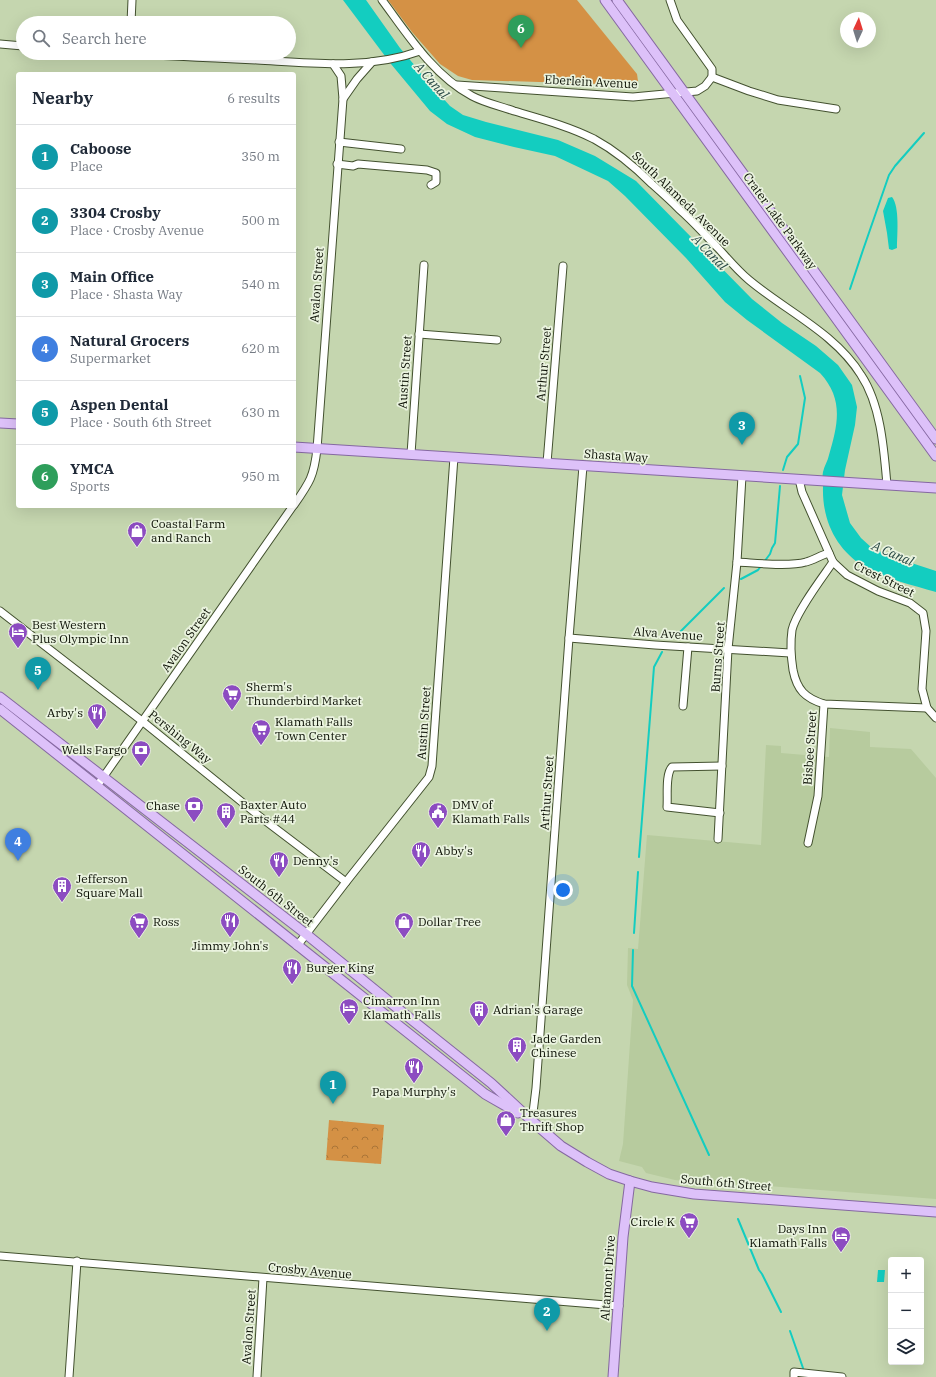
<!DOCTYPE html>
<meta charset="utf-8">
<style>
:root{--surface:#fff;--page:#f6f6f7;--text:#1f2937;--muted:#747a83;--line:#e0e1e3;--accent:#db2777}
body{margin:0;font-family:"IBM Plex Serif",serif;background:var(--page);color:var(--text)}
.controls{position:absolute;right:12px;bottom:12px;display:grid;overflow:hidden;border-radius:4px;box-shadow:0 4px 16px #0002}
.controls button{width:36px;height:36px;display:grid;place-items:center;padding:0;border:0;border-bottom:1px solid var(--line);background:var(--surface);color:var(--text);font:20px sans-serif}
.compass{position:absolute;left:840px;top:12px;width:36px;height:36px;border-radius:50%;background:var(--surface);box-shadow:0 4px 16px #0002;rotate:4deg}
.you{position:absolute;left:563px;top:890px;width:14px;height:14px;margin:-10px;border:3px solid #fff;border-radius:50%;background:#1a73e8;box-shadow:0 0 0 6px #1a73e833}
.badge{display:grid;place-items:center;width:26px;height:26px;border-radius:50%;background:var(--accent);color:#fff;font-size:13px;font-weight:700}
.pin{position:absolute;translate:-50% -33px;filter:drop-shadow(0 1px 2px #0008)}
.pin::after{content:'';position:absolute;top:21px;width:14px;height:12px;background:inherit;clip-path:polygon(0 0,100% 0,50% 100%)}
.list{margin:0;padding:0;list-style:none}
h2{display:flex;justify-content:space-between;align-items:center;height:52px;margin:0;padding:0 16px;font-size:17px}
h2 small{font-size:13px;font-weight:400;color:var(--muted)}
.list li{display:grid;grid-template-columns:26px 1fr auto;gap:12px;align-items:center;box-sizing:border-box;height:64px;padding:0 16px;border-top:1px solid var(--line)}
.list b{display:block;font-size:15px;white-space:nowrap}
.list p{margin:0;font-size:13px;white-space:nowrap;color:var(--muted)}
.list em{font-size:13px;font-style:normal;color:var(--muted)}
.icon{flex:none;width:22px;height:22px;fill:none;stroke:currentColor;stroke-width:2;stroke-linecap:round;stroke-linejoin:round}
.map{position:relative;flex:none;width:936px;height:1377px;overflow:hidden}
.search{position:absolute;background:var(--surface);box-shadow:0 4px 16px #0002;left:16px;top:16px;width:280px;height:44px;display:flex;align-items:center;gap:10px;box-sizing:border-box;padding:0 14px;border-radius:22px;color:var(--muted);font-size:15px}
.panel{position:absolute;background:var(--surface);box-shadow:0 4px 16px #0002;left:16px;top:72px;width:280px;height:436px;border-radius:4px}
.map>svg:first-child{display:block}
.built{fill:#b7cb9e}
.green{fill:#d49145}
.park{fill:url(#park-crowns)}
.water{fill:#13cdc0}
.lines{fill:none;stroke-linecap:round;stroke-linejoin:round}
.stream{stroke:#13cdc0;stroke-width:2}
.minor-casing{stroke:#43512f;stroke-width:9}
.major-casing{stroke:#8568a1;stroke-width:11}
.minor{stroke:#fff;stroke-width:7}
.major{stroke:#ddc1f9;stroke-width:9}
.labels{text-anchor:middle;stroke-width:3.5;stroke-linejoin:round;paint-order:stroke}
.street-label{font-size:12px;fill:#0b1004;stroke:#eaf3df}
.poi-label{font-size:12px;fill:#0b1004;stroke:#eaf3df;text-anchor:start}
.water-label{font-size:13px;font-style:italic;fill:#274744;stroke:#eaf3df}
</style>
<div class="map">
<svg width="936" height="1377" viewBox="0 0 936 1377">
<defs>
<pattern id="park-crowns" width="20" height="18" patternUnits="userSpaceOnUse"><rect width="20" height="18" fill="#d49145"/><path d="M2 6a3 3 0 1 1 6 0M12 15a3 3 0 1 1 6 0" fill="none" stroke="#aa7537"/></pattern>
</defs>
<rect width="100%" height="100%" fill="#c5d6af"/>
<!-- built -->
<polygon class="built" points="830,728 870,732 870,747 911,749 936,778 936,1199 741,1184 728,1186 675,1180 646,1173 642,1167 619,1161 623,1144 633,1000 627,985 628,948 638,949 647,835 761,845 766,745 781,746 781,753 829,757"/>
<!-- green -->
<polygon class="green" points="388,0 577,0 637,74 638,81 633,85 472,80 458,76 440,64 412,32"/>
<!-- park -->
<polygon class="park" points="329,1120 384,1125 381,1164 326,1160"/>
<!-- water -->
<g class="water">
<path d="M343,0H366L400,48L432,86L450,106L463,115L486,122L558,140L595,156L636,181L752,299L782,323L816,346L838,365L852,385L857,407L855,425L845,470L842,495L850,523L861,538L872,548L893,557L936,571V592C912,585 886,579 865,567C836,550 822,520 823,487C823,483 822,477 823,472C824,466 828,461 829,455C838,424 844,399 820,373L747,320L725,302L686,258L625,196L608,181L555,156L514,147L475,137L447,124L430,111L391,64Z"/>
<path d="M892,197C900,207 897,235 897,248L892,250L889,249L887,233L883,211L888,198Z"/>
<polygon points="878,1270 885,1270 884,1282 877,1282"/>
</g>
<g class="lines">
<!-- stream -->
<g class="stream">
<polyline points="850,289 863,250 889,175 895,166 924,133"/>
<polyline points="783,470 787,457 798,444 805,398 800,376"/>
<polyline points="764,562 770,554 772,548 775,543 780,486"/>
<polyline points="741,579 758,570 762,565"/>
<polyline points="675,637 724,588"/>
<polyline points="639,857 654,667 662,652"/>
<polyline points="634,933 638,872"/>
<polyline points="633,950 632,986 709,1155"/>
<polyline points="738,1219 759,1270 762,1274 781,1312"/>
<polyline points="790,1331 803,1368"/>
</g>
<defs>
<g id="minor">
<path d="M382,0C408,35 433,75 472,96C485,103 500,106 514,111C541,119 568,126 594,139C616,151 634,166 652,184C661,192 670,200 679,209C693,221 705,235 718,248C728,259 738,271 749,280C786,311 835,333 861,375C881,405 884,450 887,485"/>
<polyline points="670,0 677,20 712,69 712,77"/>
<polyline points="131,23 132,0"/>
<polyline points="0,44 23,46"/>
<path d="M123,53C168,56 212,58 257,60C310,63 368,70 420,51"/>
<polyline points="457,85 633,97 697,91 705,86 712,77 749,91 778,100 836,109"/>
<polyline points="343,99 357,79 372,62"/>
<polyline points="339,142 401,149"/>
<polyline points="337,164 353,166 358,164 427,170 436,173 436,182 431,185"/>
<polyline points="419,334 497,340"/>
<polyline points="411,454 424,265"/>
<polyline points="547,463 563,266"/>
<polyline points="799,479 802,492 833,562 847,575 878,591 910,603 923,613 926,631 922,689 927,708 936,718"/>
<path d="M294,505C310,482 314,476 317,449L343,99L341,76L333,64"/>
<path d="M737,562C756,563 788,567 806,562C814,560 821,555 829,553"/>
<path d="M833,562C822,578 796,612 792,630C790,644 791,657 793,670C797,690 805,698 824,704L927,708"/>
<polyline points="0,611 142,721 259,816 346,882"/>
<polyline points="569,638 655,645 790,653"/>
<polyline points="683,706 688,647"/>
<polyline points="97,786 293,506"/>
<path d="M720,813L667,807C668,797 665,774 672,767L722,766"/>
<polyline points="718,839 728,649 737,562 742,476"/>
<polyline points="808,843 818,796 824,704"/>
<polyline points="297,946 346,882 429,777 432,766 454,457"/>
<polyline points="532,1121 536,1088 569,638 583,466"/>
<polyline points="0,1256 619,1306"/>
<polyline points="69,1377 77,1261"/>
<polyline points="257,1377 263,1278"/>
<polyline points="794,1377 794,1372 842,1377"/>
</g>
<g id="major">
<polyline points="605,0 936,456"/>
<polyline points="617,0 936,439"/>
<polyline points="0,423 18,424"/>
<polyline points="294,447 936,488"/>
<polyline points="0,697 306,934 407,1016 491,1083 532,1121 561,1146 587,1162 609,1174 630,1181 652,1187 694,1194 936,1212"/>
<polyline points="0,709 485,1094 518,1113"/>
<polyline points="613,1377 623,1237 630,1181"/>
</g>
</defs>
<!-- minor casing -->
<use href="#minor" class="minor-casing"/>
<!-- major casing -->
<use href="#major" class="major-casing"/>
<!-- minor -->
<use href="#minor" class="minor"/>
<!-- major -->
<use href="#major" class="major"/>
</g>
<!-- icons -->
<defs>
<symbol id="shop-pin" viewBox="-11 -11 22 30"><path d="M0 17L-7.5 6A9.5 9.5 0 1 1 7.5 6Z" fill="#8c4cc1" stroke="#eaf3df"/><path d="M-5-2.5h2.3a2.7 3.5 0 0 1 5.4 0H5L5.5 6h-11ZM-1.5-2.5h3a1.5 2.3 0 0 0-3 0Z" fill="#fff"/></symbol>
<symbol id="hotel-pin" viewBox="-11 -11 22 30"><path d="M0 17L-7.5 6A9.5 9.5 0 1 1 7.5 6Z" fill="#8c4cc1" stroke="#eaf3df"/><path d="M-6-4.5h1.5V1H6V5H4.5V3h-9V5H-6ZM-4 0a1.8 1.8 0 1 1 3.6 0ZM.5 0V-2.5h3Q6-2.5 6 0Z" fill="#fff"/></symbol>
<symbol id="supermarket-pin" viewBox="-11 -11 22 30"><path d="M0 17L-7.5 6A9.5 9.5 0 1 1 7.5 6Z" fill="#8c4cc1" stroke="#eaf3df"/><path d="M-6-5.5h2.5l.6 2H6L4.5 2H-2.5L-4.4-4H-6ZM-1.5 3.2a1.3 1.3 0 1 0 .1 0ZM3 3.2a1.3 1.3 0 1 0 .1 0Z" fill="#fff"/></symbol>
<symbol id="restaurant-pin" viewBox="-11 -11 22 30"><path d="M0 17L-7.5 6A9.5 9.5 0 1 1 7.5 6Z" fill="#8c4cc1" stroke="#eaf3df"/><path d="M-5-6h1v4h1v-4h1v4h1v-4h1v5L-1.5 .5V6h-2V.5L-5-1ZM5-6V6H3V1.5H1.5Q1.5-4 5-6Z" fill="#fff"/></symbol>
<symbol id="bank-pin" viewBox="-11 -11 22 30"><path d="M0 17L-7.5 6A9.5 9.5 0 1 1 7.5 6Z" fill="#8c4cc1" stroke="#eaf3df"/><path d="M-6-4H6V4H-6ZM0-2.3a2.3 2.3 0 1 0 0 4.6a2.3 2.3 0 1 0 0-4.6Z" fill="#fff"/></symbol>
<symbol id="building-pin" viewBox="-11 -11 22 30"><path d="M0 17L-7.5 6A9.5 9.5 0 1 1 7.5 6Z" fill="#8c4cc1" stroke="#eaf3df"/><path d="M-4-6H4V6H1V3H-1V6H-4ZM-2.5-4.3h1.7v1.8h-1.7ZM.8-4.3h1.7v1.8H.8ZM-2.5-1h1.7V.8h-1.7ZM.8-1h1.7V.8H.8Z" fill="#fff"/></symbol>
<symbol id="civic-pin" viewBox="-11 -11 22 30"><path d="M0 17L-7.5 6A9.5 9.5 0 1 1 7.5 6Z" fill="#8c4cc1" stroke="#eaf3df"/><path d="M-.6-6.5H3V-4.5H.6V-3L4-1V1h2V6H-6V1h2V-1L-.6-3ZM-1.2 2.5V6h2.4V2.5Z" fill="#fff"/></symbol>
</defs>
<g fill-rule="evenodd">
<use href="#shop-pin" x="126" y="520" width="22" height="30"/>
<use href="#hotel-pin" x="7" y="621" width="22" height="30"/>
<use href="#supermarket-pin" x="221" y="683" width="22" height="30"/>
<use href="#restaurant-pin" x="86" y="702" width="22" height="30"/>
<use href="#supermarket-pin" x="250" y="718" width="22" height="30"/>
<use href="#bank-pin" x="130" y="739" width="22" height="30"/>
<use href="#bank-pin" x="183" y="795" width="22" height="30"/>
<use href="#building-pin" x="215" y="801" width="22" height="30"/>
<use href="#civic-pin" x="427" y="801" width="22" height="30"/>
<use href="#restaurant-pin" x="410" y="840" width="22" height="30"/>
<use href="#restaurant-pin" x="268" y="850" width="22" height="30"/>
<use href="#building-pin" x="51" y="875" width="22" height="30"/>
<use href="#restaurant-pin" x="219" y="910" width="22" height="30"/>
<use href="#supermarket-pin" x="128" y="911" width="22" height="30"/>
<use href="#shop-pin" x="393" y="911" width="22" height="30"/>
<use href="#restaurant-pin" x="281" y="957" width="22" height="30"/>
<use href="#hotel-pin" x="338" y="997" width="22" height="30"/>
<use href="#building-pin" x="468" y="999" width="22" height="30"/>
<use href="#building-pin" x="506" y="1035" width="22" height="30"/>
<use href="#restaurant-pin" x="403" y="1056" width="22" height="30"/>
<use href="#shop-pin" x="495" y="1109" width="22" height="30"/>
<use href="#supermarket-pin" x="678" y="1211" width="22" height="30"/>
<use href="#hotel-pin" x="830" y="1225" width="22" height="30"/>
</g>
<g class="labels">
<!-- street labels -->
<g class="street-label">
<text transform="translate(591 82) rotate(3)" y="4">Eberlein Avenue</text>
<text transform="translate(681 199) rotate(44)" y="4">South Alameda Avenue</text>
<text transform="translate(780 221) rotate(54)" y="4">Crater Lake Parkway</text>
<text transform="translate(317 285) rotate(-86)" y="4">Avalon Street</text>
<text transform="translate(544 364) rotate(-85)" y="4">Arthur Street</text>
<text transform="translate(405 372) rotate(-86)" y="4">Austin Street</text>
<text transform="translate(616 456) rotate(4)" y="4">Shasta Way</text>
<text transform="translate(884 579) rotate(26)" y="4">Crest Street</text>
<text transform="translate(668 634) rotate(4)" y="4">Alva Avenue</text>
<text transform="translate(186 640) rotate(-55)" y="4">Avalon Street</text>
<text transform="translate(718 657) rotate(-86)" y="4">Burns Street</text>
<text transform="translate(424 723) rotate(-86)" y="4">Austin Street</text>
<text transform="translate(180 737) rotate(39)" y="4">Pershing Way</text>
<text transform="translate(810 748) rotate(-86)" y="4">Bisbee Street</text>
<text transform="translate(547 793) rotate(-86)" y="4">Arthur Street</text>
<text transform="translate(276 896) rotate(38)" y="4">South 6th Street</text>
<text transform="translate(726 1183) rotate(5)" y="4">South 6th Street</text>
<text transform="translate(310 1271) rotate(5)" y="4">Crosby Avenue</text>
<text transform="translate(608 1278) rotate(-86)" y="4">Altamont Drive</text>
<text transform="translate(249 1327) rotate(-86)" y="4">Avalon Street</text>
</g>
<!-- poi labels -->
<g class="poi-label">
<text x="151" y="528">Coastal Farm<tspan x="151" dy="14">and Ranch</tspan></text>
<text x="32" y="629">Best Western<tspan x="32" dy="14">Plus Olympic Inn</tspan></text>
<text x="246" y="691">Sherm's<tspan x="246" dy="14">Thunderbird Market</tspan></text>
<text x="83" y="717" text-anchor="end">Arby's</text>
<text x="275" y="726">Klamath Falls<tspan x="275" dy="14">Town Center</tspan></text>
<text x="127" y="754" text-anchor="end">Wells Fargo</text>
<text x="240" y="809">Baxter Auto<tspan x="240" dy="14">Parts #44</tspan></text>
<text x="452" y="809">DMV of<tspan x="452" dy="14">Klamath Falls</tspan></text>
<text x="180" y="810" text-anchor="end">Chase</text>
<text x="435" y="855">Abby's</text>
<text x="293" y="865">Denny's</text>
<text x="76" y="883">Jefferson<tspan x="76" dy="14">Square Mall</tspan></text>
<text x="153" y="926">Ross</text>
<text x="418" y="926">Dollar Tree</text>
<text x="230" y="950" text-anchor="middle">Jimmy John's</text>
<text x="306" y="972">Burger King</text>
<text x="363" y="1005">Cimarron Inn<tspan x="363" dy="14">Klamath Falls</tspan></text>
<text x="493" y="1014">Adrian's Garage</text>
<text x="531" y="1043">Jade Garden<tspan x="531" dy="14">Chinese</tspan></text>
<text x="414" y="1096" text-anchor="middle">Papa Murphy's</text>
<text x="520" y="1117">Treasures<tspan x="520" dy="14">Thrift Shop</tspan></text>
<text x="675" y="1226" text-anchor="end">Circle K</text>
<text x="827" y="1233" text-anchor="end">Days Inn<tspan x="827" dy="14">Klamath Falls</tspan></text>
</g>
<!-- water labels -->
<g class="water-label">
<text transform="translate(432 80) rotate(48)" y="5">A Canal</text>
<text transform="translate(710 252) rotate(46)" y="5">A Canal</text>
<text transform="translate(893 553) rotate(23)" y="5">A Canal</text>
</g>
</g>
</svg>
<div class="controls">
<button>+</button>
<button>−</button>
<button><svg class="icon" aria-label="layers" viewBox="0 0 24 24"><path d="M12 4l9 5-9 5-9-5zM3 14l9 5 9-5"/></svg></button>
</div>
<svg class="compass" viewBox="-18 -18 36 36"><path d="M0-13l5 13h-10z" fill="#e53935"/><path d="M0 13l5-13h-10z" fill="#747a83"/></svg>
<div class="you"></div>
<div class="pin badge" style="left:333px;top:1104px;background:#0f9aa8">1</div>
<div class="pin badge" style="left:547px;top:1331px;background:#0f9aa8">2</div>
<div class="pin badge" style="left:742px;top:445px;background:#0f9aa8">3</div>
<div class="pin badge" style="left:18px;top:861px;background:#3f7fe0">4</div>
<div class="pin badge" style="left:38px;top:690px;background:#0f9aa8">5</div>
<div class="pin badge" style="left:521px;top:48px;background:#2e9e5b">6</div>
<div class="search"><svg class="icon" aria-label="search" viewBox="0 0 24 24"><circle cx="10" cy="10" r="6"/><path d="M15 15l6 6"/></svg>Search here</div>
<section class="panel">
<h2>Nearby<small>6 results</small></h2>
<ul class="list">
<li><span class="badge" style="background:#0f9aa8">1</span><div><b>Caboose</b><p>Place</p></div><em>350 m</em></li>
<li><span class="badge" style="background:#0f9aa8">2</span><div><b>3304 Crosby</b><p>Place · Crosby Avenue</p></div><em>500 m</em></li>
<li><span class="badge" style="background:#0f9aa8">3</span><div><b>Main Office</b><p>Place · Shasta Way</p></div><em>540 m</em></li>
<li><span class="badge" style="background:#3f7fe0">4</span><div><b>Natural Grocers</b><p>Supermarket</p></div><em>620 m</em></li>
<li><span class="badge" style="background:#0f9aa8">5</span><div><b>Aspen Dental</b><p>Place · South 6th Street</p></div><em>630 m</em></li>
<li><span class="badge" style="background:#2e9e5b">6</span><div><b>YMCA</b><p>Sports</p></div><em>950 m</em></li>
</ul>
</section>
</div>
